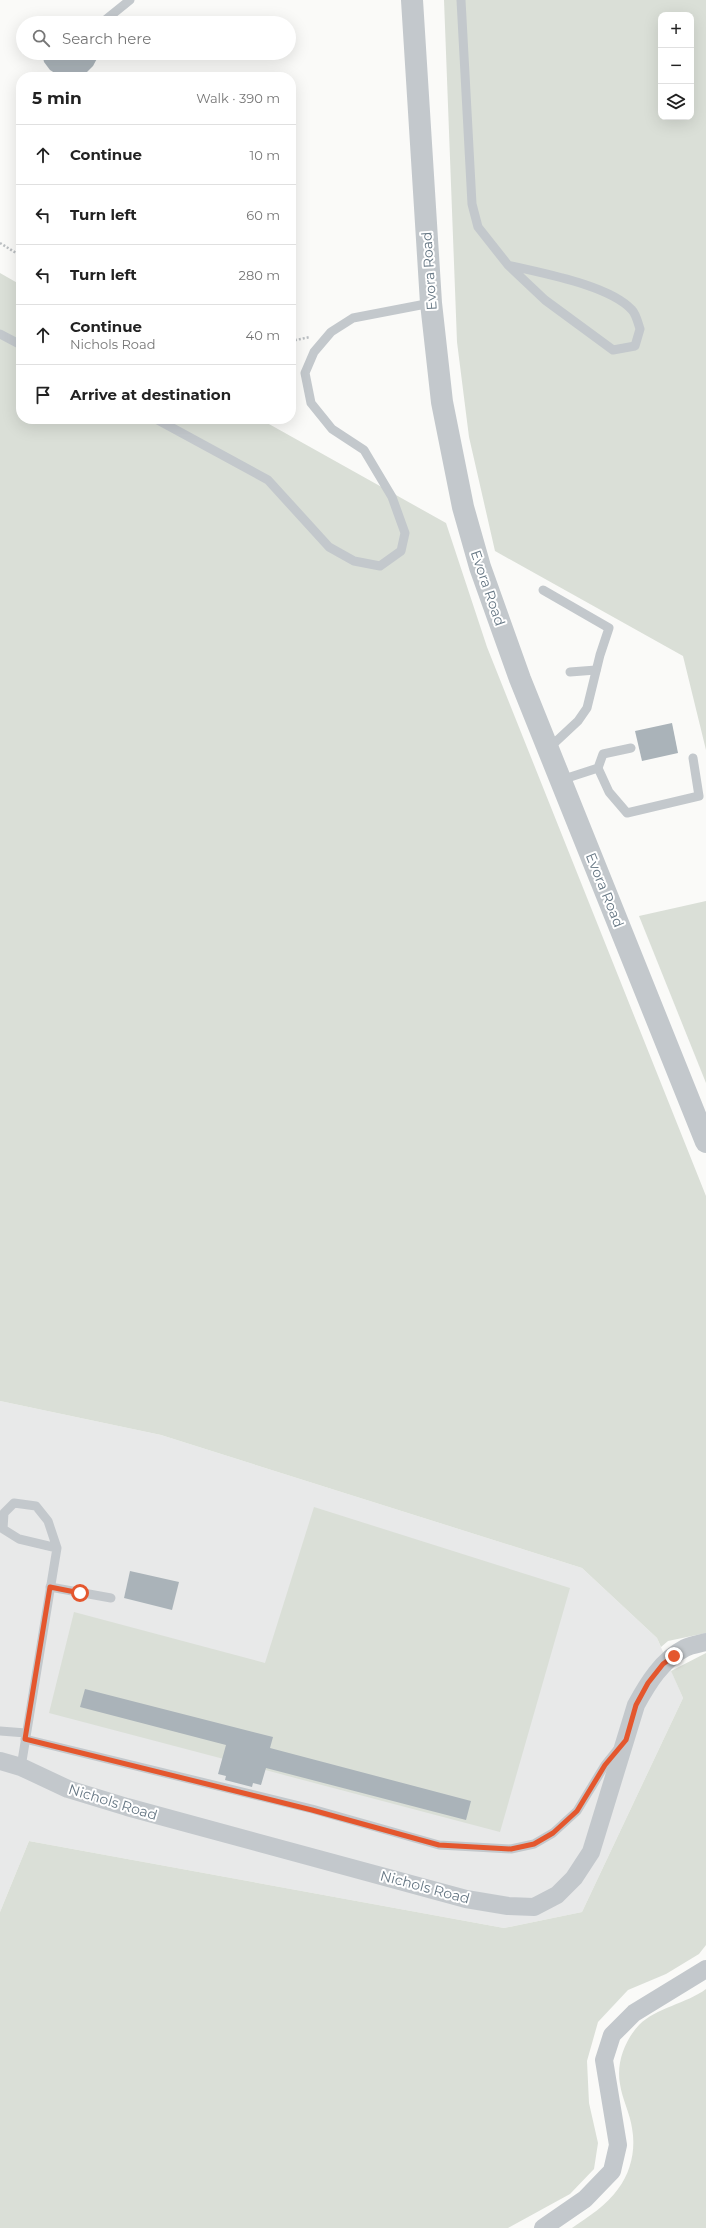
<!DOCTYPE html>
<meta charset="utf-8">
<style>
:root{--surface:#fff;--page:#f2f2f2;--text:#222;--muted:#767676;--line:#e0e0e0}
body{margin:0;font-family:Montserrat,sans-serif;background:var(--page);color:var(--text)}
.controls{position:absolute;right:12px;top:12px;display:grid;overflow:hidden;border-radius:8px;box-shadow:0 4px 16px #0002}
.controls button{width:36px;height:36px;display:grid;place-items:center;padding:0;border:0;border-bottom:1px solid var(--line);background:var(--surface);color:var(--text);font:20px sans-serif}
.stop{position:absolute;width:12px;height:12px;margin:-9px;border:3px solid #e4572e;border-radius:50%;background:#fff}
.stop.end{background:#e4572e;border-color:#fff;box-shadow:0 1px 4px #0008}
.list{margin:0;padding:0;list-style:none}
h2{display:flex;justify-content:space-between;align-items:center;height:52px;margin:0;padding:0 16px;font-size:17px}
h2 small{font-size:13px;font-weight:400;color:var(--muted)}
.list li{display:grid;grid-template-columns:26px 1fr auto;gap:12px;align-items:center;box-sizing:border-box;height:60px;padding:0 16px;border-top:1px solid var(--line)}
.list b{display:block;font-size:15px;white-space:nowrap}
.list p{margin:0;font-size:13px;white-space:nowrap;color:var(--muted)}
.list em{font-size:13px;font-style:normal;color:var(--muted)}
.icon{flex:none;width:22px;height:22px;fill:none;stroke:currentColor;stroke-width:2;stroke-linecap:round;stroke-linejoin:round}
.map{position:relative;flex:none;width:706px;height:2228px;overflow:hidden}
.search{position:absolute;background:var(--surface);box-shadow:0 4px 16px #0002;left:16px;top:16px;width:280px;height:44px;display:flex;align-items:center;gap:10px;box-sizing:border-box;padding:0 14px;border-radius:22px;color:var(--muted);font-size:15px}
.panel{position:absolute;background:var(--surface);box-shadow:0 4px 16px #0002;left:16px;top:72px;width:280px;height:352px;border-radius:16px}
.map>svg:first-child{display:block}
.built{fill:#e8e9e9}
.green{fill:#dadfd7;fill-rule:evenodd}
.building{fill:#aab3b9}
.lines{fill:none;stroke-linecap:round;stroke-linejoin:round}
.path{stroke:#bbbfc2;stroke-width:2.5;stroke-dasharray:2 2;stroke-linecap:butt}
.service{stroke:#c3c8cc;stroke-width:9}
.minor{stroke:#c3c8cc;stroke-width:18}
.tertiary{stroke:#c3c8cc;stroke-width:22}
.route{stroke:#e4572e;stroke-width:5}
.labels{text-anchor:middle;stroke-width:4;stroke-linejoin:round;paint-order:stroke}
.street-label{font-size:14px;fill:#657683;stroke:#fff}
</style>
<div class="map">
<svg width="706" height="2228" viewBox="0 0 706 2228">
<rect width="100%" height="100%" fill="#fafaf8"/>
<!-- built -->
<polygon class="built" points="0,1401 161,1435 582,1568 657,1638 683,1698 582,1912 504,1928 29,1841 0,1912"/>
<!-- green -->
<g class="green">
<path d="M444,0H706V750L683,656L495,551L469,437L457,342ZM661,15H691V117H661Z"/>
<polygon points="0,273 21,285 21,419 260,419 446,523 487,647 706,1196 706,1633 668,1641 661,1647 657,1638 582,1568 161,1435 0,1401"/>
<polygon points="706,901 706,1083 639,916"/>
<polygon points="314,1507 570,1588 500,1832 49,1713 74,1612 265,1663"/>
<polygon points="706,1653 706,1945 699,1954 666,1974 628,1990 598,2022 587,2061 589,2103 598,2143 594,2169 570,2194 508,2228 0,2228 0,1912 29,1841 504,1928 582,1912 683,1698 671,1671"/>
<path d="M706,1989V2228H572C588,2217 607,2205 618,2189C631,2172 636,2149 632,2128C630,2113 622,2099 620,2084C616,2063 625,2040 639,2025C657,2007 686,2004 706,1989Z"/>
</g>
<!-- building -->
<g class="building">
<polygon points="42,53 100,53 93,66 86,73 77,77 58,75 50,70 44,62"/>
<polygon points="672,723 678,753 642,761 635,731"/>
<polygon points="130,1571 179,1582 172,1610 124,1598"/>
<polygon points="85,1689 273,1737 270,1748 471,1801 466,1820 266,1768 261,1785 253,1783 252,1787 225,1780 226,1776 218,1774 226,1745 80,1707"/>
</g>
<g class="lines">
<!-- path -->
<g class="path">
<polyline points="0,243 21,256"/>
<polyline points="291,341 310,337"/>
</g>
<!-- service -->
<g class="service">
<path d="M461,0L472,204L478,227L508,265L545,300L613,350L635,346L640,329C638,323 636,314 632,310C610,285 541,273 508,265"/>
<polyline points="104,21 130,0"/>
<polyline points="0,334 21,345"/>
<polyline points="156,419 268,480 329,547 354,561 380,566 401,551 405,533 392,497 364,450 332,429 311,403 305,373 314,352 331,332 353,318 431,303"/>
<polyline points="543,590 609,628 600,655 587,708 578,721 548,749"/>
<polyline points="570,672 596,670"/>
<polyline points="598,768 609,792 627,813 699,796 693,758"/>
<polyline points="561,780 598,768 603,754 631,748"/>
<polyline points="50,1587 111,1598"/>
<polyline points="0,1731 26,1733"/>
<polyline points="25,1739 312,1809 439,1845 511,1849 534,1844 553,1833 577,1811 605,1765 617,1750"/>
<polyline points="21,1767 57,1548 48,1521 36,1506 14,1503 4,1513 3,1529 19,1539 57,1548"/>
</g>
<!-- minor -->
<g class="minor">
<path d="M0,1761L21,1767L68,1789L127,1807L466,1899L508,1906L534,1907L557,1895L574,1878L591,1852L636,1705C648,1683 662,1660 685,1648C691,1645 699,1644 706,1642"/>
<polyline points="543,2228 585,2199 612,2171 618,2145 604,2060 612,2035 634,2013 706,1969"/>
</g>
<!-- tertiary -->
<polyline class="tertiary" points="412,0 431,303 442,402 463,507 480,567 520,679 706,1142"/>
</g>
<g class="lines">
<!-- route -->
<polyline class="route" points="80,1593 50,1587 25,1739 312,1810 439,1845 511,1849 534,1844 553,1833 577,1811 605,1765 626,1740 636,1705 648,1683 663,1664 674,1656"/>
</g>
<g class="labels">
<!-- street labels -->
<g class="street-label">
<text transform="translate(429 271) rotate(-94)" y="5">Evora Road</text>
<text transform="translate(488 588) rotate(71)" y="5">Evora Road</text>
<text transform="translate(605 890) rotate(68)" y="5">Evora Road</text>
<text transform="translate(113 1802) rotate(17)" y="5">Nichols Road</text>
<text transform="translate(425 1887) rotate(15)" y="5">Nichols Road</text>
</g>
</g>
</svg>
<div class="controls">
<button>+</button>
<button>−</button>
<button><svg class="icon" aria-label="layers" viewBox="0 0 24 24"><path d="M12 4l9 5-9 5-9-5zM3 14l9 5 9-5"/></svg></button>
</div>
<div class="stop" style="left:80px;top:1593px"></div>
<div class="stop end" style="left:674px;top:1656px"></div>
<div class="search"><svg class="icon" aria-label="search" viewBox="0 0 24 24"><circle cx="10" cy="10" r="6"/><path d="M15 15l6 6"/></svg>Search here</div>
<section class="panel">
<h2>5 min<small>Walk · 390 m</small></h2>
<ul class="list">
<li><svg class="icon" aria-label="ahead" viewBox="0 0 24 24"><path d="M12 20V5M6 11l6-6 6 6"/></svg><div><b>Continue</b></div><em>10 m</em></li>
<li><svg class="icon" aria-label="left" viewBox="0 0 24 24"><path d="M17 20v-9H6M10 6l-5 5 5 5"/></svg><div><b>Turn left</b></div><em>60 m</em></li>
<li><svg class="icon" aria-label="left" viewBox="0 0 24 24"><path d="M17 20v-9H6M10 6l-5 5 5 5"/></svg><div><b>Turn left</b></div><em>280 m</em></li>
<li><svg class="icon" aria-label="ahead" viewBox="0 0 24 24"><path d="M12 20V5M6 11l6-6 6 6"/></svg><div><b>Continue</b><p>Nichols Road</p></div><em>40 m</em></li>
<li><svg class="icon" aria-label="arrive" viewBox="0 0 24 24"><path d="M6 21V4h12l-3 4 3 4H6"/></svg><div><b>Arrive at destination</b></div></li>
</ul>
</section>
</div>
